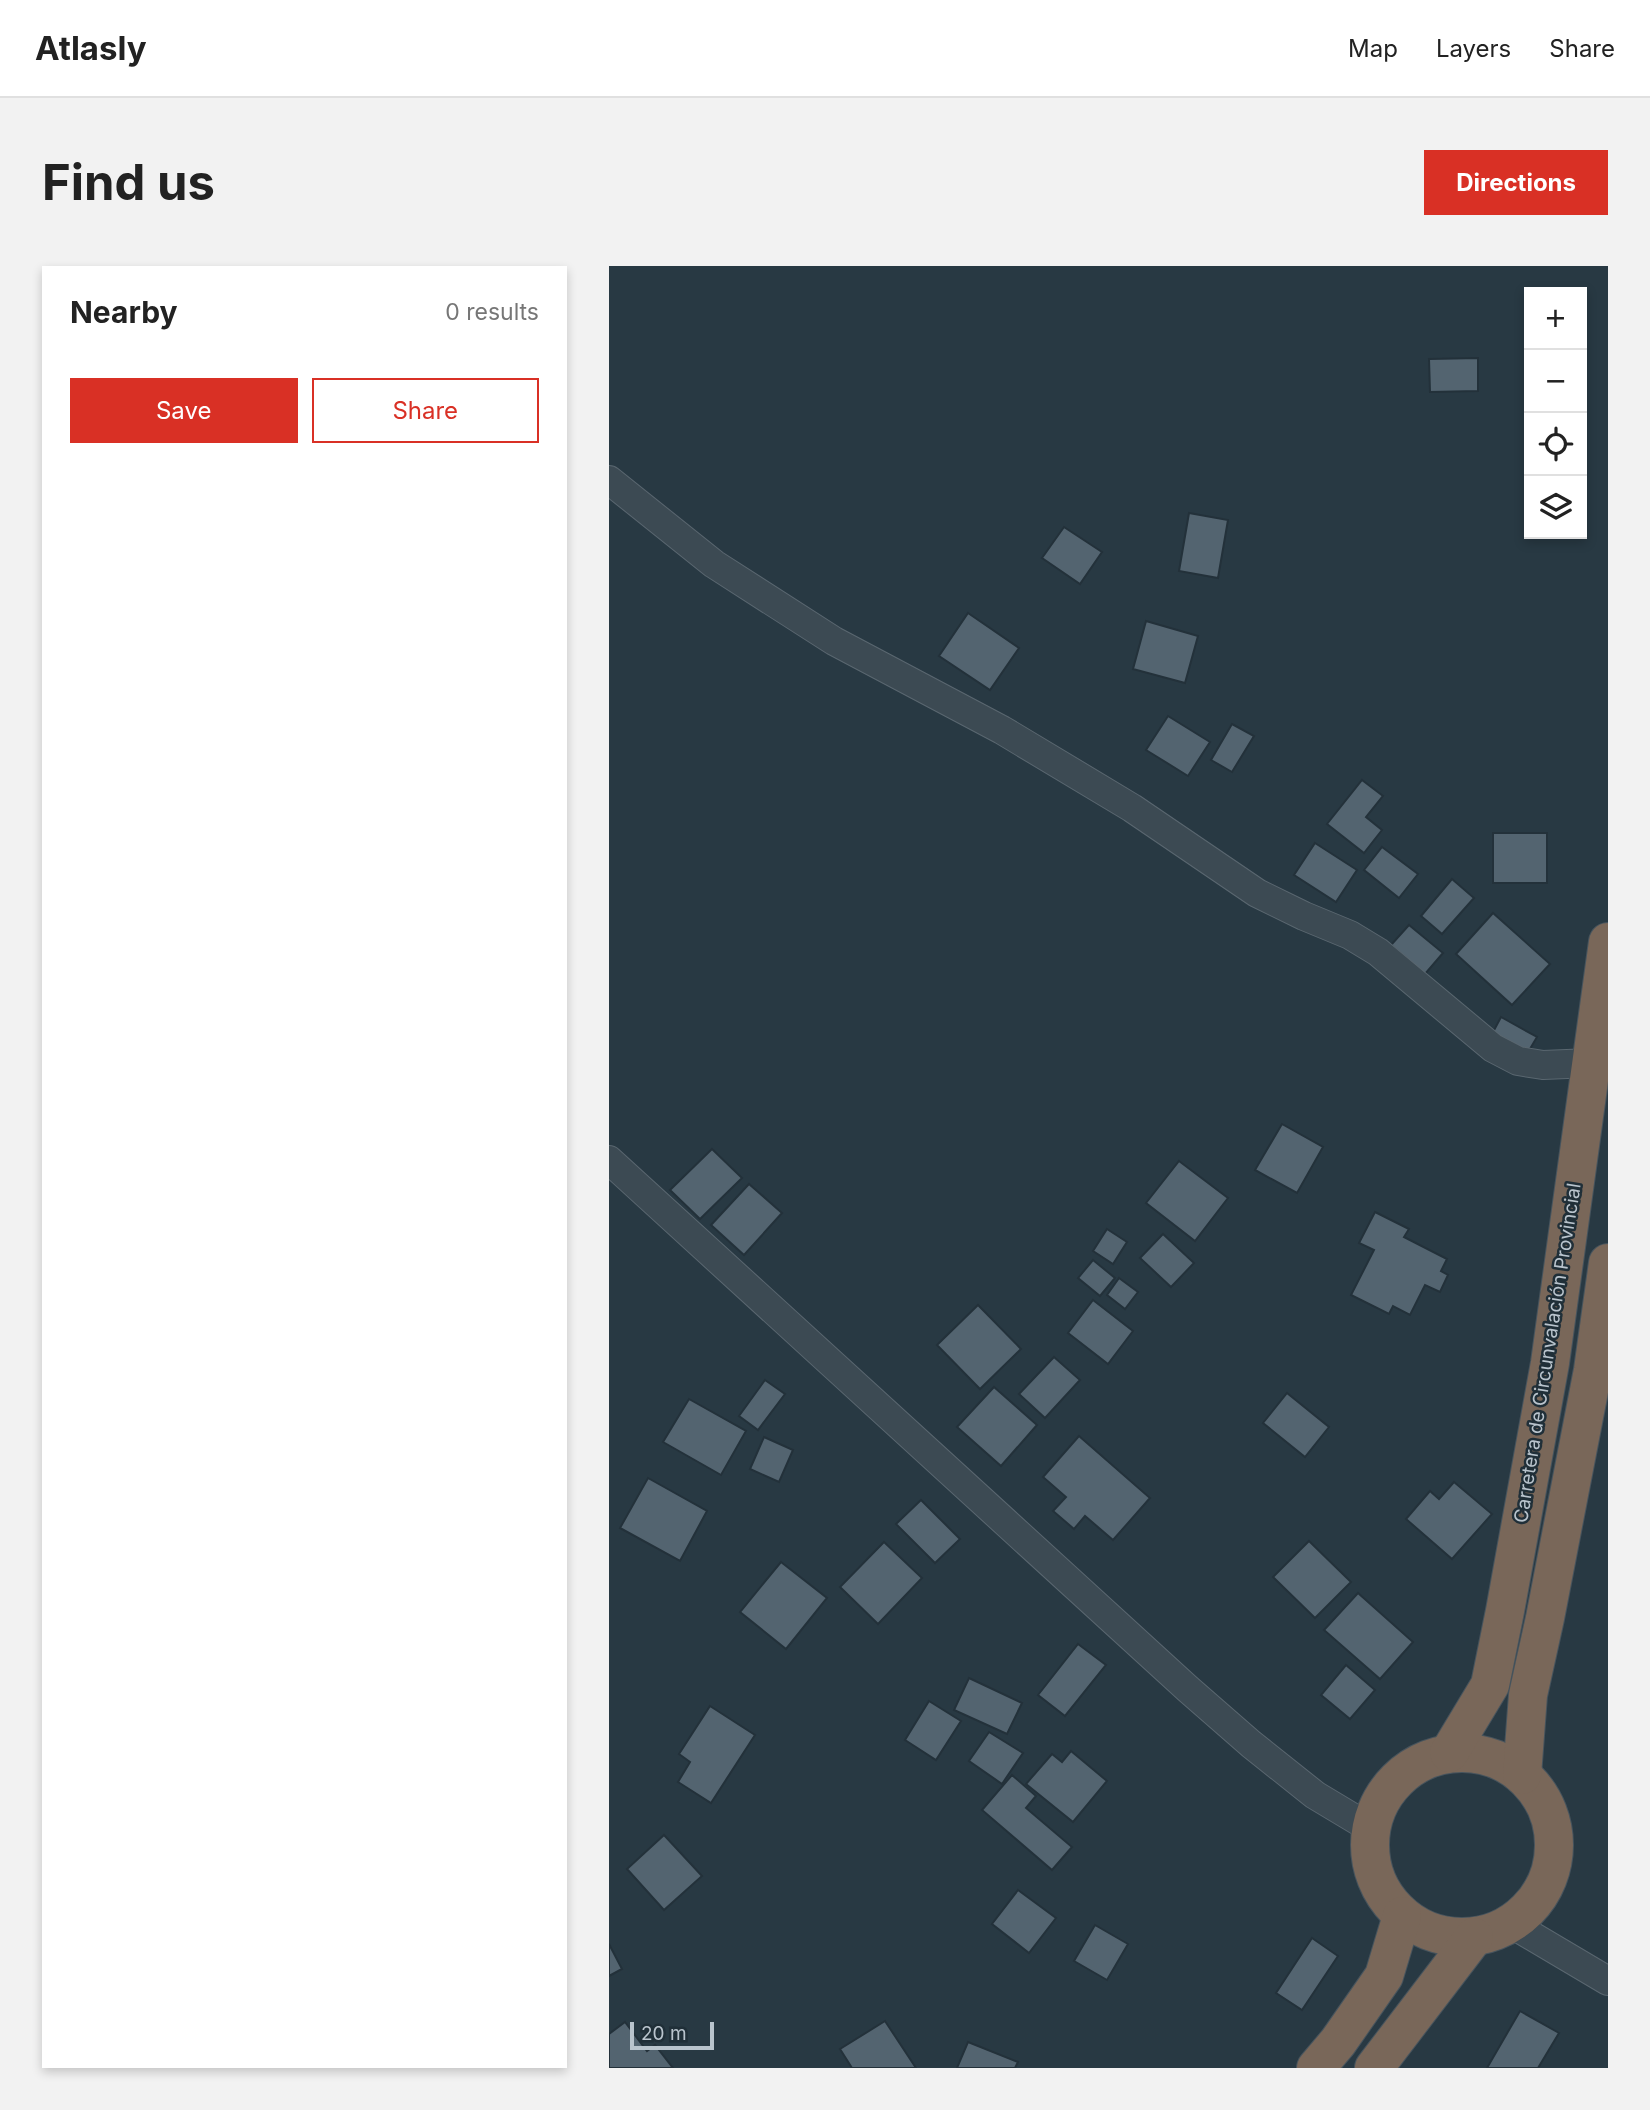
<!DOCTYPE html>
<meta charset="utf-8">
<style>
:root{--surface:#fff;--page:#f2f2f2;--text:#222;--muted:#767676;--line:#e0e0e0;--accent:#d93025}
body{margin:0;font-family:Inter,sans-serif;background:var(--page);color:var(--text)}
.controls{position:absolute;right:21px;top:21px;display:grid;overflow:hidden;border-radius:0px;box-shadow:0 4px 10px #0003}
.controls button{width:63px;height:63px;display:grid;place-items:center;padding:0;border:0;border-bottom:2px solid var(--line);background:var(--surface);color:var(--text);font:35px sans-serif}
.scale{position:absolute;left:21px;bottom:18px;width:84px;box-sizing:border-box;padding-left:7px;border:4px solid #b9c4cd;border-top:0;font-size:19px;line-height:24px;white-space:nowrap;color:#b9c4cd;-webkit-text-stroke:5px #202f38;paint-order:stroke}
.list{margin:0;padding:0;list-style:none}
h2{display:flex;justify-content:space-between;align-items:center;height:91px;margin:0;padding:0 28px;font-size:30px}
h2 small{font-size:23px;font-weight:400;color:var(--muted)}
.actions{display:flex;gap:14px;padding:21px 28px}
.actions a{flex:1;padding:16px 0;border:2px solid var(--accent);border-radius:0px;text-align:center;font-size:24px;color:var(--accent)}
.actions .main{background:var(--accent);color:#fff}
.icon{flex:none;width:38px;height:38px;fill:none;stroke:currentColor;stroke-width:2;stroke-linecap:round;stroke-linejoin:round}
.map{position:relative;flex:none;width:999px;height:1802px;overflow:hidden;border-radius:0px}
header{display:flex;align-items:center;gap:42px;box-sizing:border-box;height:98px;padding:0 35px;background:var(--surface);border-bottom:2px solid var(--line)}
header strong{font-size:33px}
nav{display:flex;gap:38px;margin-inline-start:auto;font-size:24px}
.intro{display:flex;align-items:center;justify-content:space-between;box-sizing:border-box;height:168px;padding:0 42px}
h1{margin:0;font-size:49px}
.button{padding:18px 32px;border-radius:0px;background:var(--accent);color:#fff;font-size:24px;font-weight:700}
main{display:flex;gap:42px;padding:0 42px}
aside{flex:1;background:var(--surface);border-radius:0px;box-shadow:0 4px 10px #0003}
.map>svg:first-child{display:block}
.building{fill:#536470;stroke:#23313a;stroke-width:2}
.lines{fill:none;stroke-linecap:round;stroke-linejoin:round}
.minor-casing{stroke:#5a6770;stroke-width:30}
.highway-casing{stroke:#47545d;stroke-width:40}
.minor{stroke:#3c4a53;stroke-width:28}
.highway{stroke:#796759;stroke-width:38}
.labels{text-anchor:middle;stroke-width:5;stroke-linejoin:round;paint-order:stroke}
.street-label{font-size:19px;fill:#b9c4cd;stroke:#202f38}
</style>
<header>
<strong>Atlasly</strong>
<nav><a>Map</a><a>Layers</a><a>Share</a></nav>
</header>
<div class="intro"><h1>Find us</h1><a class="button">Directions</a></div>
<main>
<aside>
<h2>Nearby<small>0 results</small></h2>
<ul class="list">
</ul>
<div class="actions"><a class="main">Save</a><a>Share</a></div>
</aside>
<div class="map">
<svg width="999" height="1802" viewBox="0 0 999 1802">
<rect width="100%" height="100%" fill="#283943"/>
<!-- building -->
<g class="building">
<polygon points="869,92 869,125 821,126 820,93"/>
<polygon points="580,247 619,254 609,312 570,305"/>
<polygon points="455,261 493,286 471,318 433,292"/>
<polygon points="359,347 410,382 381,424 330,390"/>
<polygon points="537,355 589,370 576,417 524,403"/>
<polygon points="559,450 601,476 579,510 537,484"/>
<polygon points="623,458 645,470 623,506 602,494"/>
<polygon points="753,514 774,530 757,551 773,564 755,587 718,558"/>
<rect x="884" y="567" width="54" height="50"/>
<polygon points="706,577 748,604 727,636 685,609"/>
<polygon points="773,581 809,608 790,632 755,604"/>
<polygon points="843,613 865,632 833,668 812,650"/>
<polygon points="884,647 941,698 903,739 847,688"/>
<polygon points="800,659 834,687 816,708 782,679"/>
<polygon points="892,751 928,771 918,788 883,768"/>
<polygon points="673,858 714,881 688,927 646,904"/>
<polygon points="103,883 133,912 91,953 61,924"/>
<polygon points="570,895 619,932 586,975 537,937"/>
<polygon points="140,918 173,947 135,989 102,959"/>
<polygon points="766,946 800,963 795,971 838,993 832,1005 839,1009 831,1026 816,1019 801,1049 784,1040 780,1048 742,1029 765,984 750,977"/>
<polygon points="498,963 518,976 504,998 484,985"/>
<polygon points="554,968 585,997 562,1021 531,992"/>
<polygon points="484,994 506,1012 491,1030 469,1012"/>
<polygon points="510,1012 529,1026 516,1043 498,1029"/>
<polygon points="484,1034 524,1065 499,1098 459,1067"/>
<polygon points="369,1039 412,1083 371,1123 328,1079"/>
<polygon points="445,1091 471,1114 436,1152 410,1128"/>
<polygon points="156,1114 176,1128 149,1164 130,1150"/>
<polygon points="385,1121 428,1159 392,1200 348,1161"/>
<polygon points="678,1127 720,1161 696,1191 654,1157"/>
<polygon points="80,1133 137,1165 112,1209 54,1176"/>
<polygon points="470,1170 541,1232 504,1274 476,1250 465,1263 444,1245 457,1231 434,1211"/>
<polygon points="155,1171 184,1184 170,1216 141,1203"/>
<polygon points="39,1212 98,1245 71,1295 11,1262"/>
<polygon points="845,1216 883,1248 843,1293 797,1253 821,1225 830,1233"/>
<polygon points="312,1234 351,1273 326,1297 287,1258"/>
<polygon points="700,1275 742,1316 706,1352 664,1311"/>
<polygon points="275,1276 313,1312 269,1358 231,1321"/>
<polygon points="172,1296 218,1332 177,1383 131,1346"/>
<polygon points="749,1327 804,1376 771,1413 715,1364"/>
<polygon points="469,1378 497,1399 456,1450 429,1429"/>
<polygon points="737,1399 766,1424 741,1453 712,1429"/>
<polygon points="360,1412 413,1437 398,1468 345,1444"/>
<polygon points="320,1435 352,1455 327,1494 296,1474"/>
<polygon points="101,1440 146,1469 102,1537 69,1516 81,1496 70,1488"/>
<polygon points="380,1466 414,1487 393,1518 360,1495"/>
<polygon points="462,1485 498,1515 464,1556 417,1518 443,1488 453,1496"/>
<polygon points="403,1509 427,1530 417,1542 463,1581 443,1604 373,1544"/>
<polygon points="55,1569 93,1610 55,1644 18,1603"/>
<polygon points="409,1624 447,1652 420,1687 383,1658"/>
<polygon points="486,1659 519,1678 498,1714 465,1695"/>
<polygon points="703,1672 729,1690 693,1744 667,1727"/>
<polygon points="0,1678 13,1703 0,1710"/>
<polygon points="911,1745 950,1767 929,1802 878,1802"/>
<polygon points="276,1755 307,1802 243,1802 231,1783"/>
<polygon points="16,1756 38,1785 46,1779 64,1802 0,1802 0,1768"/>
<polygon points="359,1776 409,1796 406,1802 348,1802"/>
</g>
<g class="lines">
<defs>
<g id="minor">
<polyline points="0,214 105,298 225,375 393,464 523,542 648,627 695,650 741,669 769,686 884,782 909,795 934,799 982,797"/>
<polyline points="0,894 579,1423 642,1478 706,1529 761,1562"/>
<polyline points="901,1657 999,1715"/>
</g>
<g id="highway">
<circle cx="853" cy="1579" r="92"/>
<polyline points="840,1487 881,1419 896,1345 941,1097 999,676"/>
<polyline points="913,1509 919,1429 936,1352 984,1104 999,997"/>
<polyline points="707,1802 729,1776 775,1710 793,1650"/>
<polyline points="765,1802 865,1671"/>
</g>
</defs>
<!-- minor casing -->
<use href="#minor" class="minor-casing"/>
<!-- highway casing -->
<use href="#highway" class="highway-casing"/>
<!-- minor -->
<use href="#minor" class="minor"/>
<!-- highway -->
<use href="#highway" class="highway"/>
</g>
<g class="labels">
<!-- street labels -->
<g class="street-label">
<text transform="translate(938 1087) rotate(-81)" y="7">Carretera de Circunvalación Provincial</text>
</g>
</g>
</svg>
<div class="controls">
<button>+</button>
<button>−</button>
<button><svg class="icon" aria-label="locate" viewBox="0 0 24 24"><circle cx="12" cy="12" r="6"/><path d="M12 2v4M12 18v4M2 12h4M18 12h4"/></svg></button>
<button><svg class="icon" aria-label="layers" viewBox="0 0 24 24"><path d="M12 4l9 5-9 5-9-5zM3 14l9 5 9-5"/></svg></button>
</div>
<div class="scale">20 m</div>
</div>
</main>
